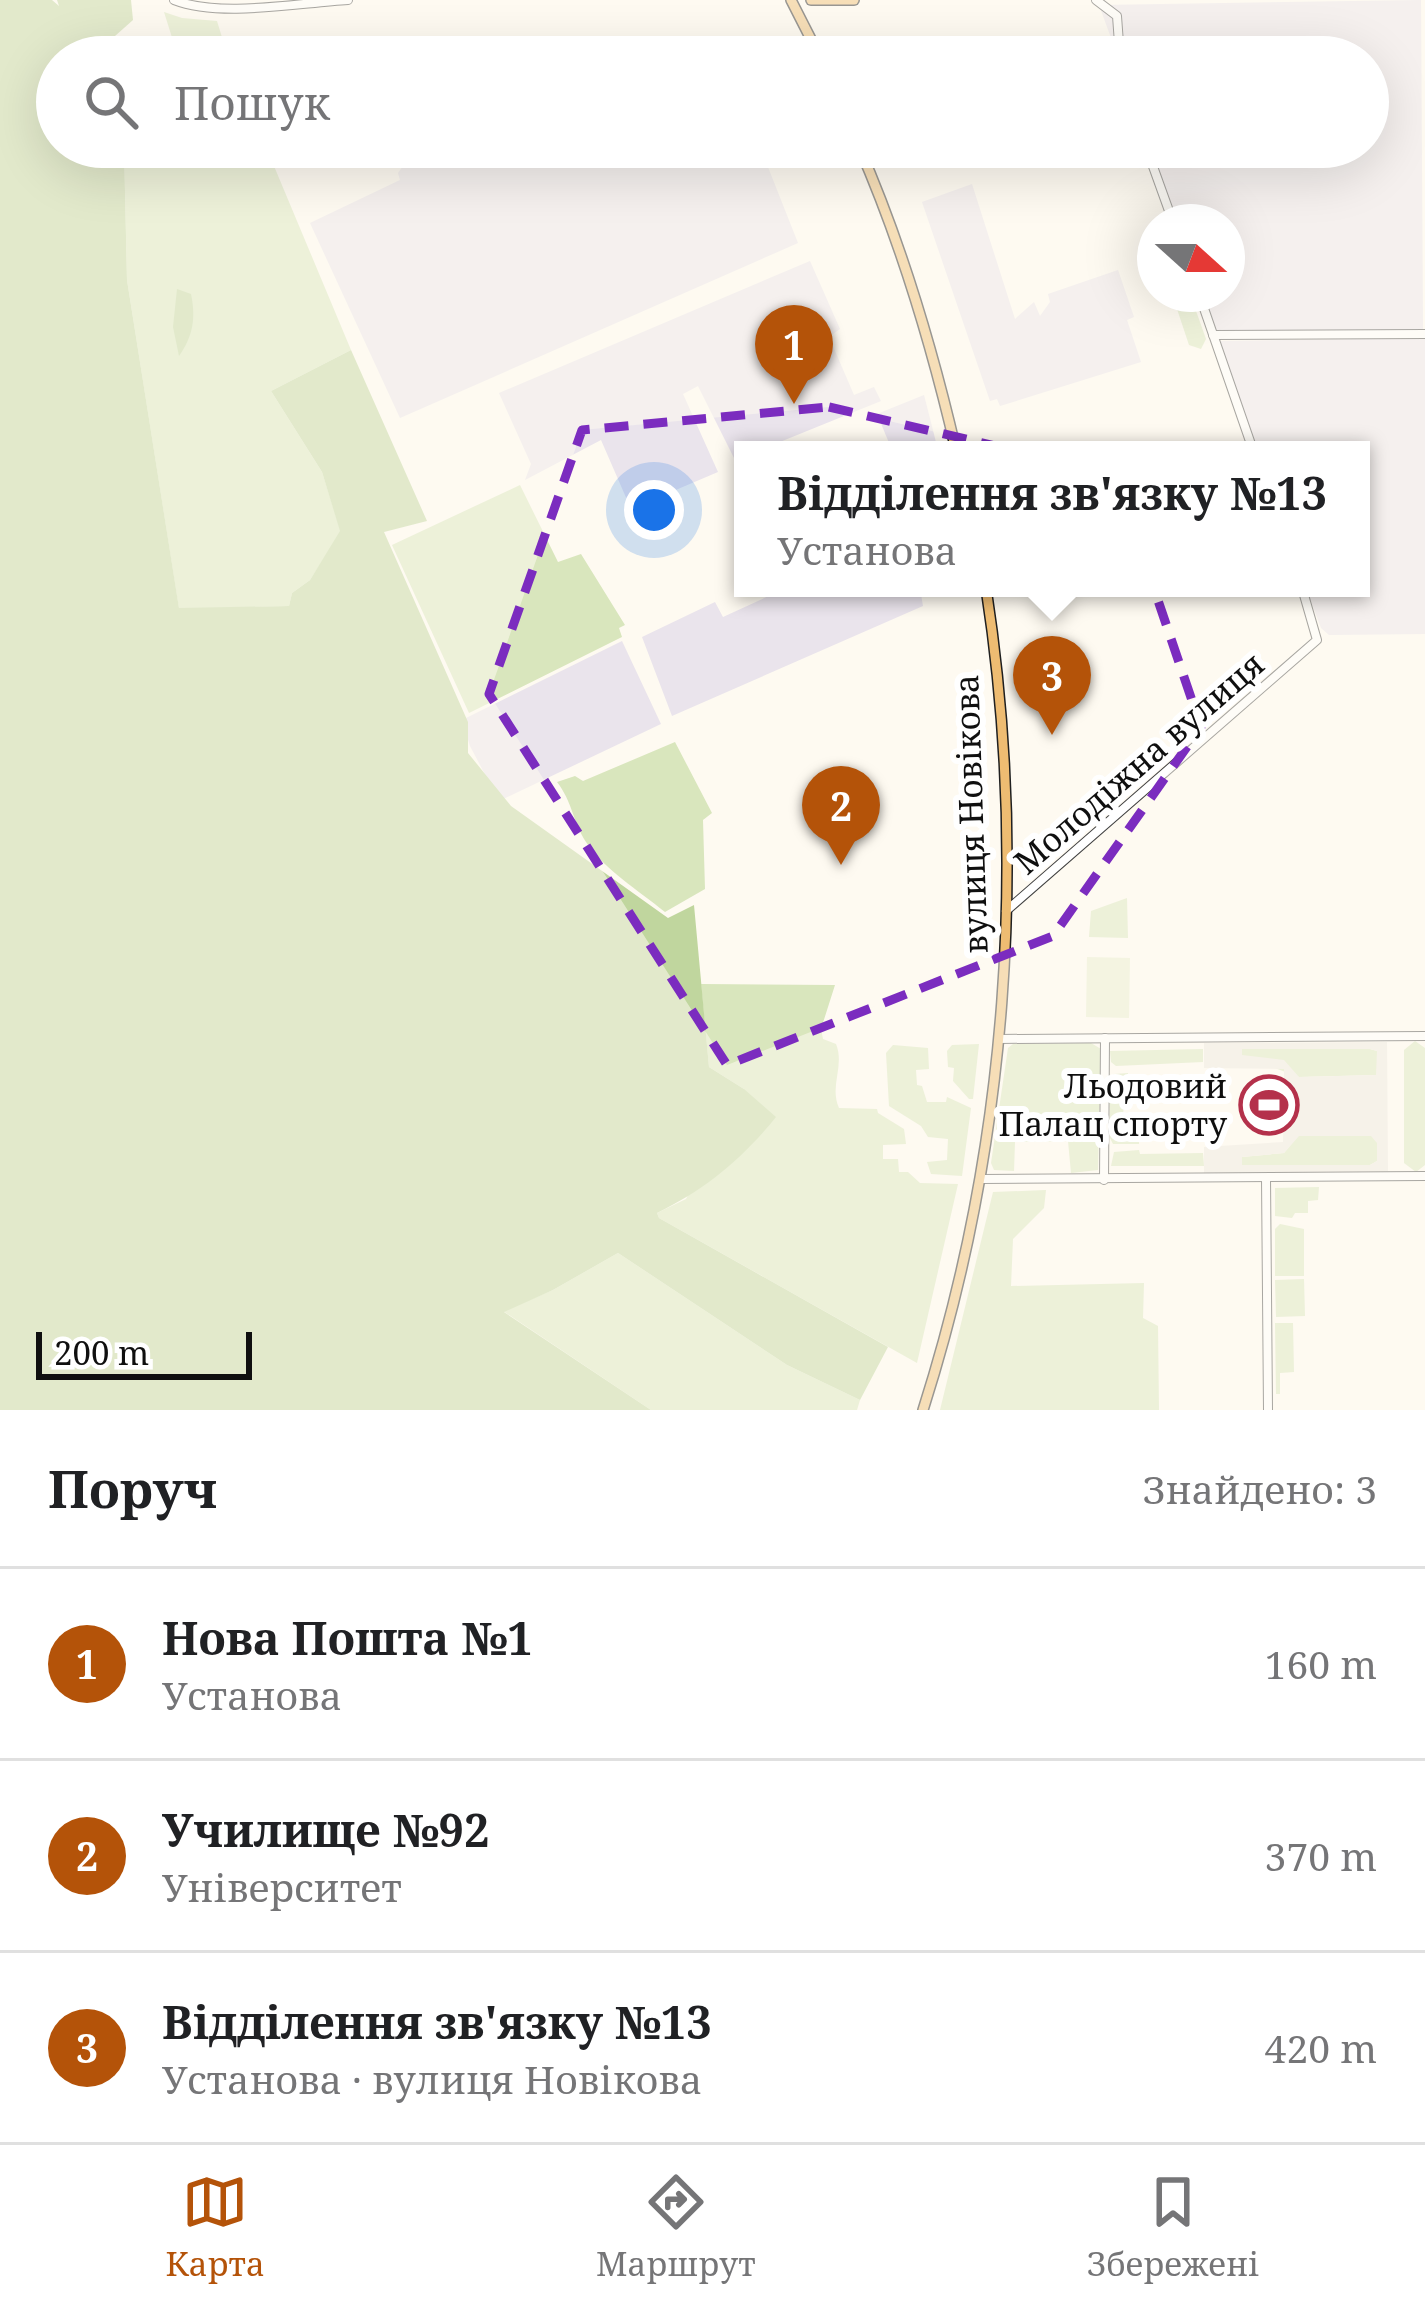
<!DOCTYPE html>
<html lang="uk">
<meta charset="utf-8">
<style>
:root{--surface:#fff;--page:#f6f6f6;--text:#202124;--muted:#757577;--line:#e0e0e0;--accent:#b45309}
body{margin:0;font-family:"Noto Serif",serif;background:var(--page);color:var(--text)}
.compass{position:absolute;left:1137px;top:204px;width:108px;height:108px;border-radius:50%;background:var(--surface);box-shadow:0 12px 48px #0002;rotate:111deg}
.scale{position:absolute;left:36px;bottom:30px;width:216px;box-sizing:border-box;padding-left:12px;border:6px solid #0f0f0f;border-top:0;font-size:33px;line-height:42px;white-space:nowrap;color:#0f0f0f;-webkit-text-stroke:9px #fff;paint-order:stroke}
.you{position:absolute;left:654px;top:510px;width:42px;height:42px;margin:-30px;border:9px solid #fff;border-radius:50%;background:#1a73e8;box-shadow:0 0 0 18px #1a73e833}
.badge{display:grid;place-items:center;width:78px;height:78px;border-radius:50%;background:var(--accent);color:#fff;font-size:39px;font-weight:700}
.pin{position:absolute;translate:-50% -99px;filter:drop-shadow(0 3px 6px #0008)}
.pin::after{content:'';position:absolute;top:63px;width:42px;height:36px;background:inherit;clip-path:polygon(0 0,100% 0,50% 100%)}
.popup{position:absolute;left:734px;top:441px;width:636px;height:156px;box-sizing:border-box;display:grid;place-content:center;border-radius:0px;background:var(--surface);filter:drop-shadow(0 3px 9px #0005);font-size:39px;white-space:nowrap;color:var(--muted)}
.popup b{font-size:45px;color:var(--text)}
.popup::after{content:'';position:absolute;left:50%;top:100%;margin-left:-24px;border:24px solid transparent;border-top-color:var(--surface)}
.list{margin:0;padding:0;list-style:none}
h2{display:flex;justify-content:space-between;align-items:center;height:156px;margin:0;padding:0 48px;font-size:51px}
h2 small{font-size:39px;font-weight:400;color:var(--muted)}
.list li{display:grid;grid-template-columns:78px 1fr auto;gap:36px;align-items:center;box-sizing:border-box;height:192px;padding:0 48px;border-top:3px solid var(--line)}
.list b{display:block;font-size:45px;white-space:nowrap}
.list p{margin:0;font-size:39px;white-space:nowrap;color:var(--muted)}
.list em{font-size:39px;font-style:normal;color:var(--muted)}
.icon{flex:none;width:66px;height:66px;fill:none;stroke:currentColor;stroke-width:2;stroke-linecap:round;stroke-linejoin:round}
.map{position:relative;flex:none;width:1425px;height:1410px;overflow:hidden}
.search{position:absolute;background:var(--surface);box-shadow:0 12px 48px #0002;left:36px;right:36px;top:36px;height:132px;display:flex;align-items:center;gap:30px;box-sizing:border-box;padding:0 42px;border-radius:66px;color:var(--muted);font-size:45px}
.sheet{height:732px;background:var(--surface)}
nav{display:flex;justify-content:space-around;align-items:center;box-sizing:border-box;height:168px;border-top:3px solid var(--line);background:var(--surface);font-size:33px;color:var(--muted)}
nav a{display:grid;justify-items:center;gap:6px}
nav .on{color:var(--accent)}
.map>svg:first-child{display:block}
.industrial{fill:#eae4ec}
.green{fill:#d9e6bd}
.forest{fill:#c0d69e}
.pitch{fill:#e8eece}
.plaza{fill:#eee8e0;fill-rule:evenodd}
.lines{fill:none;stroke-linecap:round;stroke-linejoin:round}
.minor-casing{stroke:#424242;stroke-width:10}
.major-casing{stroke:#202020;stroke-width:12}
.minor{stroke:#fff;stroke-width:8}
.major{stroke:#eebc72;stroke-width:9}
.marked{fill:none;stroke:#7b2cbf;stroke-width:9;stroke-dasharray:24 15;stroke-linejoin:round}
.labels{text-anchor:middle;stroke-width:12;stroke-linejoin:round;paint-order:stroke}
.street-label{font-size:33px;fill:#0f0f0f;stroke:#fff}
.poi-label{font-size:33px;fill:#0f0f0f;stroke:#fff;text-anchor:end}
</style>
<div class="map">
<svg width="1425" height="1410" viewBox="0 0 1425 1410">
<rect width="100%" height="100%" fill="#fefaf1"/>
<!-- industrial -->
<g class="industrial">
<polygon points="1421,0 1423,330 1217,332 1203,294 1227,294 1227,222 1177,222 1150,147 1368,147 1368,57 1118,57 1099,5"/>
<polygon points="444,147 760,147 798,243 400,418 310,223 400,180 398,173 403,166"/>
<polygon points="972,184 1015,319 1034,302 1040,316 1050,302 1048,294 1118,270 1134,317 1127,320 1141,362 1000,406 997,399 990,401 922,202"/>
<polygon points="810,261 840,329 829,337 854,395 874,387 881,401 760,450 743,450 743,457 735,460 698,386 683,394 718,472 631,509 601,440 525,480 531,464 499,393"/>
<polygon points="1425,338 1425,634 1329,635 1321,628 1306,588 1361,588 1361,450 1256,450 1220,352 1221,341"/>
<polygon points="924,395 938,450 892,450 877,414"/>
<polygon points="786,588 920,588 923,606 672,716 642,637 715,602 723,617"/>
<polygon points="622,641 661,724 499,801 470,746 462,720"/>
</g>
<!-- green -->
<g class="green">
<polygon points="164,12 182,18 217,21 228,57 158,57 175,47"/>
<polygon points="124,147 266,147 351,350 271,391 322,472 341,532 310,580 292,593 289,606 179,609 127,280"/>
<polygon points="1172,294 1190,294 1206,339 1201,349 1189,345"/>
<polygon points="520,485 558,562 581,554 625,625 619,628 622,637 469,713 392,545"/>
<path d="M675,742L712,813L703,820L705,889L665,912C638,890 605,870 586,842C573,822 572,801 557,782L575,776L583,781Z"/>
<polygon points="1127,898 1128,938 1089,937 1091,911"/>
<path d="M701,984L835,985L821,1029L823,1039L836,1044C845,1066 829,1086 839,1108L877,1109L878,1113L904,1129L906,1144L883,1145V1159H898L899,1172H908L920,1183L958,1184L917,1363L659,1218L657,1213L686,1199L744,1089L709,1067Z"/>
<polygon points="1415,1041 1425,1048 1425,1165 1416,1172 1404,1163 1404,1050"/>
<polygon points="1091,1043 1101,1049 1098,1170 1071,1173 1068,1141 1015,1142 1014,1171 994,1170 991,1163 1008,1048 1013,1044"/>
<polygon points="979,1044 973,1099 969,1099 953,1081 954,1068 948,1067 947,1051 952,1045"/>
<polygon points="893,1045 928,1048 929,1069 916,1070 917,1085 922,1086 927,1102 946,1102 947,1097 971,1108 962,1176 931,1174 927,1162 947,1160 948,1139 928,1137 921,1126 889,1106 886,1053"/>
<polygon points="1203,1049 1203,1062 1116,1066 1111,1062 1110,1051"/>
<polygon points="1241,1049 1370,1049 1377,1051 1377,1075 1299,1077 1242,1056"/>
<polygon points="1128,1073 1123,1114 1130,1123 1139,1125 1139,1144 1113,1144 1110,1138 1109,1080 1114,1074"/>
<polygon points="1298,1136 1372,1136 1377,1142 1377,1161 1370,1165 1242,1166 1242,1157 1284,1153"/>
<polygon points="1139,1150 1140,1154 1203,1153 1204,1166 1111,1166 1114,1152"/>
<polygon points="1319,1187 1318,1200 1308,1201 1308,1213 1295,1213 1292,1218 1275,1216 1275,1188"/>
<polygon points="1046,1190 1044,1208 1013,1239 1011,1286 1144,1283 1143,1318 1158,1326 1159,1410 940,1410 993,1192"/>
<polygon points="1280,1224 1304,1229 1304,1276 1275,1276 1275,1229"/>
<polygon points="618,1253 787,1365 860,1400 857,1410 651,1410 503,1311 553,1290"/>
<polygon points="1304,1279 1305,1316 1276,1317 1275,1280"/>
<polygon points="1275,1323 1293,1323 1294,1372 1280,1373 1280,1394 1276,1394"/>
</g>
<!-- forest -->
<g class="forest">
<path d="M0,0H52L59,6L57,0H131L133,20L115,36L126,57H57V147H124L127,280L179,608L289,606L292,593L310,580L340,531L322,472L271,391L351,350L427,521L384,532L468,722V753L511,806L668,918L694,905L709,1067L744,1089L776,1117C742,1159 706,1189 657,1213L659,1218L888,1347L860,1400L787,1365L618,1253L553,1290L504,1312L651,1410H0Z"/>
<path d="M177,289L191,294C196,318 193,336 179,356L173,327Z"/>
</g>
<!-- pitch -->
<polygon class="pitch" points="1087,957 1130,958 1129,1018 1086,1017"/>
<!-- plaza -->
<path class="plaza" d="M1387,1042L1388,1171L1204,1173V1147L1283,1142L1284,1106V1069L1204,1068V1043ZM1370,1049L1377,1051L1376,1075L1299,1077L1284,1060L1242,1055V1049ZM1299,1136H1371L1377,1143V1161L1370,1165H1242V1157L1284,1153Z"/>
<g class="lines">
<defs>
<g id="minor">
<path d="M174,0C220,18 297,3 348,0"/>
<polyline points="1096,0 1117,16 1120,57"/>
<polyline points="1146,147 1173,222"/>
<polyline points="1199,294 1253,450"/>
<polyline points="1213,335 1425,334"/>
<polyline points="1006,911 1317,640 1302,588"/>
<polyline points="999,1039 1425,1036"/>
<polyline points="1266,1178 1268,1410"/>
<polyline points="982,1179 1425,1176"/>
<polyline points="1104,1180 1105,1038"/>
</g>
<g id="major">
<polyline points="791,0 820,57"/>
<polyline points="811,0 854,0"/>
<path d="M859,147C902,245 932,347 956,450"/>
<path d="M923,1410C1007,1147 1028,861 986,588"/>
</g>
</defs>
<!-- minor casing -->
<use href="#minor" class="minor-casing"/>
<!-- major casing -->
<use href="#major" class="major-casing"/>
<!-- minor -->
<use href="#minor" class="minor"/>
<!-- major -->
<use href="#major" class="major"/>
</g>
<!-- marked area -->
<path d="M0 0H1425V1410H0ZM829,407L1115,474L1201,727L1053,936L727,1065L489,694L582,430Z" fill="#fefaf1" fill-opacity=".55" fill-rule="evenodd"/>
<path class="marked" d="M829,407L1115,474L1201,727L1053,936L727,1065L489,694L582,430Z"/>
<!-- icons -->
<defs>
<symbol id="stadium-ring" viewBox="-11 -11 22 22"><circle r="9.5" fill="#fff" stroke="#b4314b" stroke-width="1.5"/><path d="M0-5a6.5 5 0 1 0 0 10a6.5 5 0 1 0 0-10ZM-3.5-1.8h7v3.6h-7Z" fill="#b4314b"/></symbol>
</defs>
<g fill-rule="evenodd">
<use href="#stadium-ring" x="1236" y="1072" width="66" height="66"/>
</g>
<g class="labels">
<!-- street labels -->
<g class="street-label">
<text transform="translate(1139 763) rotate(-41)" y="12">Молодіжна вулиця</text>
<text transform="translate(971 814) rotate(-92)" y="12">вулиця Новікова</text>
</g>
<!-- poi labels -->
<g class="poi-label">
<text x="1227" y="1098">Льодовий<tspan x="1227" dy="38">Палац спорту</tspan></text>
</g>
</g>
</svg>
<svg class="compass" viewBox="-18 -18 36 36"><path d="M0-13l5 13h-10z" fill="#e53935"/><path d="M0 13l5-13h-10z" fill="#757577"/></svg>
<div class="scale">200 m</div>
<div class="you"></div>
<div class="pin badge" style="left:794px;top:404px">1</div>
<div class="pin badge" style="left:841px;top:865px">2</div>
<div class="pin badge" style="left:1052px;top:735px">3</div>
<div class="popup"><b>Відділення зв'язку №13</b>Установа</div>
<div class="search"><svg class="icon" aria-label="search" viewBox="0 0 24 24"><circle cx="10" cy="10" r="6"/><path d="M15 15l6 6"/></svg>Пошук</div>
</div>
<section class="sheet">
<h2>Поруч<small>Знайдено: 3</small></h2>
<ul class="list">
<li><span class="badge">1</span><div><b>Нова Пошта №1</b><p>Установа</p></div><em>160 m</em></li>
<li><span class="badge">2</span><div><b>Училище №92</b><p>Університет</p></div><em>370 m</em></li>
<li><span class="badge">3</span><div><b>Відділення зв'язку №13</b><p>Установа · вулиця Новікова</p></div><em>420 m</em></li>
</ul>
</section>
<nav>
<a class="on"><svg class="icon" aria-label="map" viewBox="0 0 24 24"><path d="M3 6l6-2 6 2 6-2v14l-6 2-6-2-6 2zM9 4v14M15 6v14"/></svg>Карта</a>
<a><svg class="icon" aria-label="directions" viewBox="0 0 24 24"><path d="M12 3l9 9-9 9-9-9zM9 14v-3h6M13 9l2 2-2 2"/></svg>Маршрут</a>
<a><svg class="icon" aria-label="saved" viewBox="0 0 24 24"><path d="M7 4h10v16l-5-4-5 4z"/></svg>Збережені</a>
</nav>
